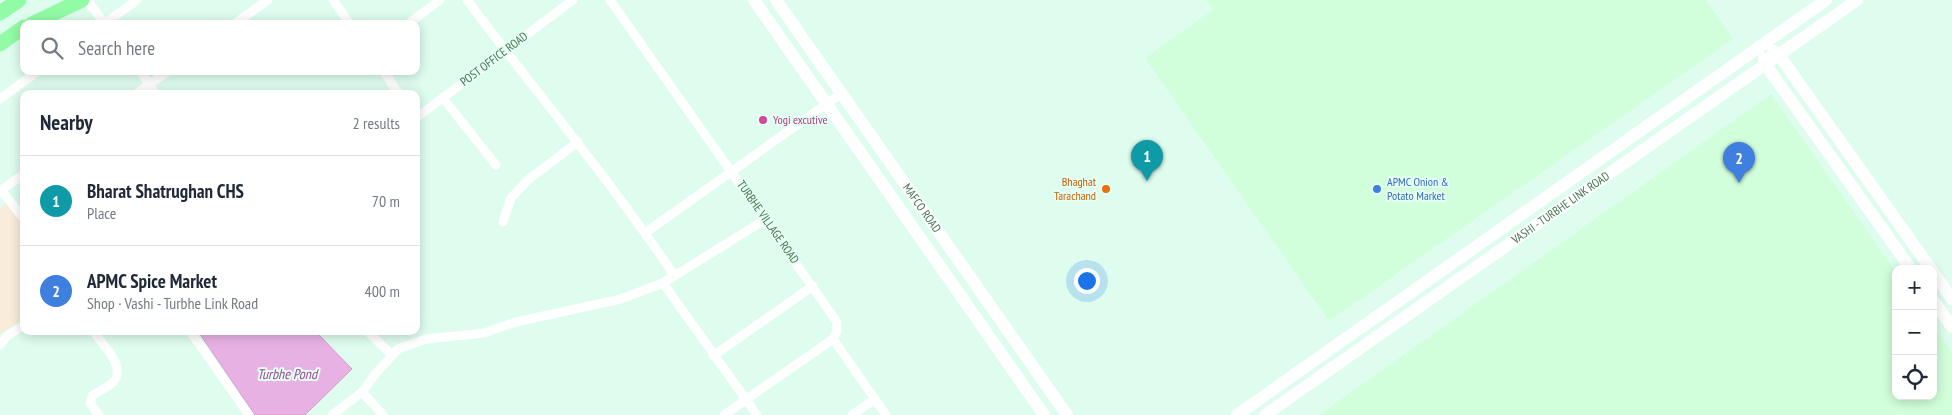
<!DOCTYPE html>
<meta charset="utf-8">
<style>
:root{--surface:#fff;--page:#f2f2f3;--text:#1f2937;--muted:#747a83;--line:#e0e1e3;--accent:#2c8146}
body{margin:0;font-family:"PT Sans Narrow",sans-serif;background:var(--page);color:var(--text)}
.controls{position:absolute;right:15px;bottom:15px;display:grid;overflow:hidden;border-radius:10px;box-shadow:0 2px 12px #0003}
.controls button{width:45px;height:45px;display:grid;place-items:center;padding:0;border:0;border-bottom:1px solid var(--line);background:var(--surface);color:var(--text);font:25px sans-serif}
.you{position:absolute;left:1086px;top:280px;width:18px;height:18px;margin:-12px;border:4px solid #fff;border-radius:50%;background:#1a73e8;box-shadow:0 0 0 8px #1a73e833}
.badge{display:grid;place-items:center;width:32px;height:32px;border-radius:50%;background:var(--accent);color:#fff;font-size:16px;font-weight:700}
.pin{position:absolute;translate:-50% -41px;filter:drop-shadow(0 1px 2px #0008)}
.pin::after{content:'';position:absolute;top:26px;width:18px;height:15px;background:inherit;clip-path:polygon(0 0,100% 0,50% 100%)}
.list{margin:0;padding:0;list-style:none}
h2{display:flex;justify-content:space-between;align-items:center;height:65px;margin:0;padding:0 20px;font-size:21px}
h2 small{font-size:16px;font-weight:400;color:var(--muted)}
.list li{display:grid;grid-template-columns:32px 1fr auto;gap:15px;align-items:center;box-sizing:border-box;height:90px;padding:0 20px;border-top:1px solid var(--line)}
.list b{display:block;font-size:19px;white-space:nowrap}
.list p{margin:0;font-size:16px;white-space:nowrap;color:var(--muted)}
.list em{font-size:16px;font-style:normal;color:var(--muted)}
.icon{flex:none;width:28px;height:28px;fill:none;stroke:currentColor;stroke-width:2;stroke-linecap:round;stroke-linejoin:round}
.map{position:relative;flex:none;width:1952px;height:415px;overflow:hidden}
.search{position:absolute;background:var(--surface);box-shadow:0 2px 12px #0003;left:20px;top:20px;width:400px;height:55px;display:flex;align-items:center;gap:12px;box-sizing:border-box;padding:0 18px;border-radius:10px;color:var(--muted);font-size:19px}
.panel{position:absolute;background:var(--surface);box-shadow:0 2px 12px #0003;left:20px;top:90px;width:400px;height:245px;border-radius:10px}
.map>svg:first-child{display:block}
.commercial{fill:#d1fedb}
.education{fill:#f9ecdb}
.water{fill:#e7b2e3;stroke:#d998d3}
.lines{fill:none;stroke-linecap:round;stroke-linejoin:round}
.street{stroke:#fff;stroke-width:9}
.secondary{stroke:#fff;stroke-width:12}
.highway{stroke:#92fba6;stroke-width:15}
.hotel-dot{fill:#d1479c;stroke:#e5fff3;stroke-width:2}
.food-dot{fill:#e8710a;stroke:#e5fff3;stroke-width:2}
.shop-dot{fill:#3f7fe0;stroke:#e5fff3;stroke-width:2}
.labels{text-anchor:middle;stroke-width:4;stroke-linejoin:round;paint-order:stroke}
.street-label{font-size:12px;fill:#467453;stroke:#e5fff3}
.hotel-label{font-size:12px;fill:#b23c85;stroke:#e5fff3;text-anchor:start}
.food-label{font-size:12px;fill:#c56008;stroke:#e5fff3;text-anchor:end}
.shop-label{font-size:12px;fill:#366cbe;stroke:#e5fff3;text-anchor:start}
.water-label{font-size:14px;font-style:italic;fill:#9e4795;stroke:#e5fff3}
</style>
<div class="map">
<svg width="1952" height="415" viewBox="0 0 1952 415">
<rect width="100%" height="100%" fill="#defdef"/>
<!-- commercial -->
<g class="commercial">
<polygon points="1206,0 1706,0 1733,39 1329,321 1145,58 1213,10"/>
<polygon points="1771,94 1896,272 1896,396 1933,396 1933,325 1952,352 1952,415 1319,415"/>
</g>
<!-- education -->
<polygon class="education" points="12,199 24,216 24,318 0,334 0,208"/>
<!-- water -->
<polygon class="water" points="198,331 315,331 352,369 305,415 255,415"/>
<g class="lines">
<!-- street -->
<g class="street">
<polyline points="87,0 105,24"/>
<polyline points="333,0 350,24"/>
<path d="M467,0C536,92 610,180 674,275L663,283L757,415"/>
<polyline points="610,0 837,322 837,331 833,339 724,415"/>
<polyline points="104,24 137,0"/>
<polyline points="234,24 268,0"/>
<polyline points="408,24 440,0"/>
<polyline points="140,71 156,94"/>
<polyline points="383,71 399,94"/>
<polyline points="136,94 168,71"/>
<polyline points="443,98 496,165"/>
<polyline points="0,99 38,71"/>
<polyline points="416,118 573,0"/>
<polyline points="1,190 24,219"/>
<polyline points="0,191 24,174"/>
<polyline points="503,222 511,198 529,179 578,142"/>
<polyline points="645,233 842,93"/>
<path d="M93,331C101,343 125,365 115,380C110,387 98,391 92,396L90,403L99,415"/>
<polyline points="190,331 249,415"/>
<polyline points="367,331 392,355"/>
<polyline points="833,339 886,415"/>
<polyline points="0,345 7,336 24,325"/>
<polyline points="713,356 813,286"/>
<polyline points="332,415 362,392"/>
<polyline points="383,415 362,392 377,372 398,349 426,339 484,333 516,322 621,299 663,283 766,219"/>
<polyline points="852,415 875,399"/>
</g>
<!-- secondary -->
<g class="secondary">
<polyline points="754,0 1044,415"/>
<path id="s1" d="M776,0L1067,415"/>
<polyline points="1773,51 1779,55 1931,269"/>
<polyline points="1764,58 1765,64 1911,269"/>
<polyline points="1933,272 1952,299"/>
<polyline points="1933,300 1952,327"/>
<polyline points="1237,415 1826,0"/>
<path id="s2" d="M1265,415L1857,0"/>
</g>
<!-- highway -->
<g class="highway">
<polyline points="0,13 19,0"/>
<polyline points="32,24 82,0"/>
<polyline points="0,44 24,27"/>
</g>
</g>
<!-- markers -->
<circle class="hotel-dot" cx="763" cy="120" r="5"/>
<circle class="food-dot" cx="1106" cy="189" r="5"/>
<circle class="shop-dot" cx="1377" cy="189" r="5"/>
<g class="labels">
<!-- street labels -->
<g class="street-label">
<text transform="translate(494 59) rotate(-37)" y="4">POST OFFICE ROAD</text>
<text dy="4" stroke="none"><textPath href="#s1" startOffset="254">MAFCO ROAD</textPath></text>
<text dy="4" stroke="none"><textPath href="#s2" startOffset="361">VASHI - TURBHE LINK ROAD</textPath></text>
<text transform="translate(768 222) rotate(55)" y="4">TURBHE VILLAGE ROAD</text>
</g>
<!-- hotel labels -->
<g class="hotel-label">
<text x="773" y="124">Yogi excutive</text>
</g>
<!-- food labels -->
<g class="food-label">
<text x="1096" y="186">Bhaghat<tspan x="1096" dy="14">Tarachand</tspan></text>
</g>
<!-- shop labels -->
<g class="shop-label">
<text x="1387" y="186">APMC Onion &amp;<tspan x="1387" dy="14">Potato Market</tspan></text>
</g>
<!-- water labels -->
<g class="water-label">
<text x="287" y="379">Turbhe Pond</text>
</g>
</g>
</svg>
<div class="controls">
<button>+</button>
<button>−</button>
<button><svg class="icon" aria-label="locate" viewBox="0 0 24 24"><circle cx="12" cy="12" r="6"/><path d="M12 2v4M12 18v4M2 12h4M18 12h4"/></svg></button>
</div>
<div class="you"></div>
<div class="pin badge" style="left:1147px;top:181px;background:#0f9aa8">1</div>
<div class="pin badge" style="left:1739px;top:183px;background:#3f7fe0">2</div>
<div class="search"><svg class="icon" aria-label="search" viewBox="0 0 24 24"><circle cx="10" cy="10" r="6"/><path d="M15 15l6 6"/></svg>Search here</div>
<section class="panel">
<h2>Nearby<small>2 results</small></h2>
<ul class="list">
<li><span class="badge" style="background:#0f9aa8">1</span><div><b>Bharat Shatrughan CHS</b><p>Place</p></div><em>70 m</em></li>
<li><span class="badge" style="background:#3f7fe0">2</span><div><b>APMC Spice Market</b><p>Shop · Vashi - Turbhe Link Road</p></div><em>400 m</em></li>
</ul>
</section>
</div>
